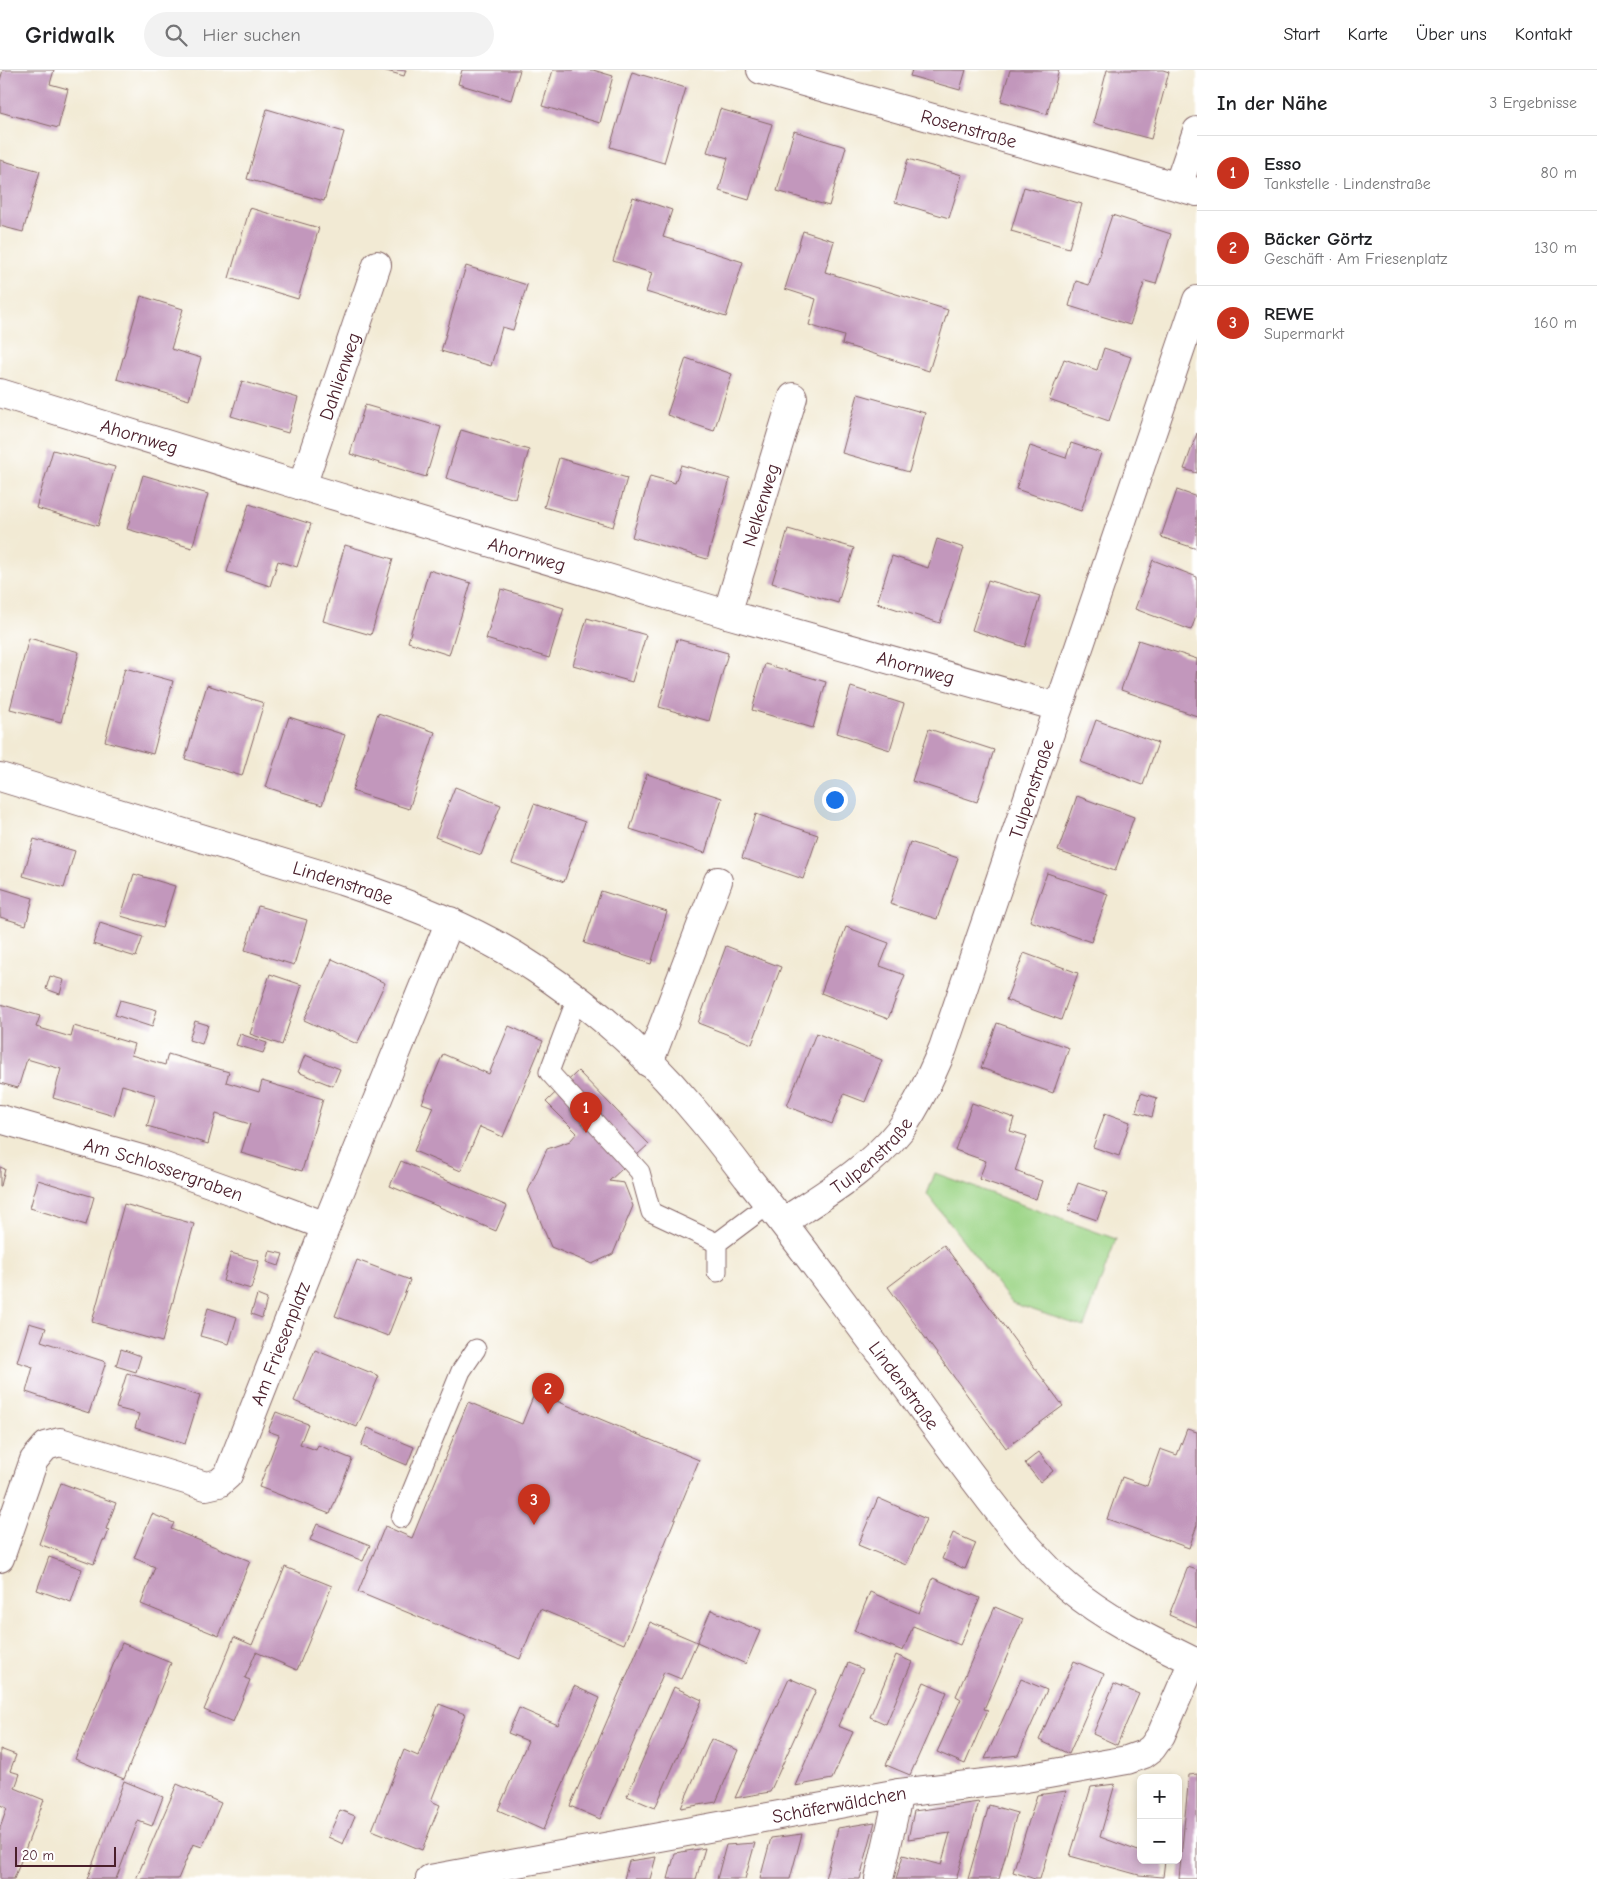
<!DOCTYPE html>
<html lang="de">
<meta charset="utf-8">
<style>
:root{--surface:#fff;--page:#f2f2f2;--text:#202124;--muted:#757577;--line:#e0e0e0;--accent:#c8321e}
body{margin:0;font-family:"Comic Neue",sans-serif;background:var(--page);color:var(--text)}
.controls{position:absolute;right:15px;bottom:15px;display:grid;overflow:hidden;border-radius:8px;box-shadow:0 2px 8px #0003}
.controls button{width:45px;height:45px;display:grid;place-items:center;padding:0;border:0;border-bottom:1px solid var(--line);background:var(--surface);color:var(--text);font:25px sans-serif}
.scale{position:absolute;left:15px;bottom:12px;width:101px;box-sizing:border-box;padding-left:5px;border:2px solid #4a1f2b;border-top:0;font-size:14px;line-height:18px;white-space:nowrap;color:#4a1f2b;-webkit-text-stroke:4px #fff;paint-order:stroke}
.you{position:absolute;left:834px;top:729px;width:18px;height:18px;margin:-12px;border:4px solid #fff;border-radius:50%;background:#1a73e8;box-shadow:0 0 0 8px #1a73e833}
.badge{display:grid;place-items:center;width:32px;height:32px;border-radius:50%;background:var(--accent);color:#fff;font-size:16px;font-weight:700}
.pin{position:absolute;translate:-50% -41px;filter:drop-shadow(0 1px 2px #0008)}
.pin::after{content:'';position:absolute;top:26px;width:18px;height:15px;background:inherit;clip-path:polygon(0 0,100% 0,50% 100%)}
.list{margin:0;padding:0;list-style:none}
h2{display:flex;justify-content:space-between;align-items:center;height:65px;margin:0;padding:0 20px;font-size:21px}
h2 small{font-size:16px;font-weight:400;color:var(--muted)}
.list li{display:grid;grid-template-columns:32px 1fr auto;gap:15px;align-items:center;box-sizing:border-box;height:75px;padding:0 20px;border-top:1px solid var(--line)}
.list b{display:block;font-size:19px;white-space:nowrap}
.list p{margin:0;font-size:16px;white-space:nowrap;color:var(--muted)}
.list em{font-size:16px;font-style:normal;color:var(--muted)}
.icon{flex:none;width:28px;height:28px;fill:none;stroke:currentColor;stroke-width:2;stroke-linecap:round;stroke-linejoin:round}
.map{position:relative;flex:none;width:1197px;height:1809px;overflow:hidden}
header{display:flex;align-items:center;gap:30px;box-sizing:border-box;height:70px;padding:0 25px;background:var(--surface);border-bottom:1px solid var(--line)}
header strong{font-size:24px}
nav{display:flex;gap:28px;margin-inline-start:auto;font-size:18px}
.search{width:350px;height:45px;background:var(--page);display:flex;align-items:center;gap:12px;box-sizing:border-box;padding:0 18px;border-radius:28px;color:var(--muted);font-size:19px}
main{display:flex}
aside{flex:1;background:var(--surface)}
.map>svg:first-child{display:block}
.green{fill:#9dd587;stroke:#747a59}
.building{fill:#c297bc}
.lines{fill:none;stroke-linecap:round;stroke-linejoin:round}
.lane-casing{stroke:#856666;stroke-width:21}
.street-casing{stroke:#856666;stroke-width:30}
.secondary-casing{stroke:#856666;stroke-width:30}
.lane{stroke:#fff;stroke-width:19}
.street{stroke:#fff;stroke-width:28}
.secondary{stroke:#fff;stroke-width:28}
.labels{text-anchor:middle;stroke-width:5;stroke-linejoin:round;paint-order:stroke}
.street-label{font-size:19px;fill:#4a1f2b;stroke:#fff}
</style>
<header>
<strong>Gridwalk</strong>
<div class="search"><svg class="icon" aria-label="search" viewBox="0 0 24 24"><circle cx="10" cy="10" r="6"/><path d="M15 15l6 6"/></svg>Hier suchen</div>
<nav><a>Start</a><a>Karte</a><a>Über uns</a><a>Kontakt</a></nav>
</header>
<main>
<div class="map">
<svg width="1197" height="1809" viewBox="0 0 1197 1809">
<rect width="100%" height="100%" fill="#fff"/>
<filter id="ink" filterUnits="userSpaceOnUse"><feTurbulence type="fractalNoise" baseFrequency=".02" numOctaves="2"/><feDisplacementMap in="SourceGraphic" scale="10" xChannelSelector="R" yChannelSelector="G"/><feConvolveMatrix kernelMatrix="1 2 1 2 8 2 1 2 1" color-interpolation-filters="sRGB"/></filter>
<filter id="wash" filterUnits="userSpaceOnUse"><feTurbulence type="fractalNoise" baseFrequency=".0096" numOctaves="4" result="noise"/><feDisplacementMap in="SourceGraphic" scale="20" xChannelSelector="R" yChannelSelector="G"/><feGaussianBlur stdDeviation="1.12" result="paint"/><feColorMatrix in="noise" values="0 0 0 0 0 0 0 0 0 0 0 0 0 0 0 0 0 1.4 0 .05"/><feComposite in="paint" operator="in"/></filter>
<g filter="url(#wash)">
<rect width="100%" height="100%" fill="#f2ead4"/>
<!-- green -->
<polygon class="green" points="935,1103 1116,1169 1084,1257 1012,1233 927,1124"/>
<g id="blocks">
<!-- building -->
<g class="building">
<polygon points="3,0 54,0 50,14 68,19 58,58 0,42 0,10"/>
<polygon points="383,0 406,0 404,6"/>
<polygon points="462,0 520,0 511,30 458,14"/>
<polygon points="553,0 593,0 613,6 600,53 542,36"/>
<polygon points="912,0 966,0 960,20 910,6"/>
<polygon points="1010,0 1059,0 1047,44 1001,31"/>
<polygon points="1107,0 1163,0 1169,2 1151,69 1093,53"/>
<polygon points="632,2 686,18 664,93 610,77"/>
<polygon points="267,39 344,62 324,131 247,109"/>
<polygon points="720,39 772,54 749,130 719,121 728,88 707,82"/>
<polygon points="794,61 846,77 829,136 777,121"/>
<polygon points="908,89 962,105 949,148 895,132"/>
<polygon points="0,90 40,101 23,162 0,156"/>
<polygon points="1024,117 1082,134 1069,178 1011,161"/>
<polygon points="633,127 672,140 663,167 743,192 726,247 646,222 652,203 613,191"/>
<polygon points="250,138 319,158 298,229 229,208"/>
<polygon points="1112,145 1171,164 1156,214 1145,211 1130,255 1069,236 1076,211 1089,215"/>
<polygon points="803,161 834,171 825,202 948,240 929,301 842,274 844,266 809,255 816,229 785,219"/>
<polygon points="466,196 527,215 513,260 502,257 491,296 441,281"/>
<polygon points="141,226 183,239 171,279 201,288 189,330 117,309"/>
<polygon points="1104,278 1131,287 1109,351 1049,330 1064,289 1097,300"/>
<polygon points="686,288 732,304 714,361 667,345"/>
<polygon points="242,311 298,328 288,363 231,346"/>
<polygon points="858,324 925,343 909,402 842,383"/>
<polygon points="365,335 441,357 426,407 350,384"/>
<polygon points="461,360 529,380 515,429 446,408"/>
<polygon points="1197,363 1197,403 1184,399"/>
<polygon points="1071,373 1101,383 1081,441 1016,419 1030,376 1066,388"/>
<polygon points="53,380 115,397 98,456 36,438"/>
<polygon points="559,388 627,408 613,457 544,437"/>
<polygon points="681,395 730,409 707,489 632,467 650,406 675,413"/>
<polygon points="143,405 208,424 192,478 127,459"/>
<polygon points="1177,420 1197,427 1197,479 1161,467"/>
<polygon points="249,434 311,454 297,497 278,491 270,516 227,502"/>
<polygon points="788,459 854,478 838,533 772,513"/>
<polygon points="937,469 964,478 940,553 877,533 892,486 928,498"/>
<polygon points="345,475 393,489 371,565 323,551"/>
<polygon points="1153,490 1197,507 1197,544 1191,560 1135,539"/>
<polygon points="429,500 471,513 449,585 408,572"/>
<polygon points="988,510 1040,526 1025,577 972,560"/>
<polygon points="501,519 564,538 549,588 486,569"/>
<polygon points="587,548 646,565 632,612 573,595"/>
<polygon points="29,568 79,582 61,652 10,639"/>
<polygon points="677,569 728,583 709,651 659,637"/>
<polygon points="1138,570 1197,589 1196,612 1197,612 1197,646 1121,620"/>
<polygon points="765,594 826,612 813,658 752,640"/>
<polygon points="125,598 173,611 153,684 105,671"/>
<polygon points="207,615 264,633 242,706 185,689"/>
<polygon points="851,617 904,634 890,680 837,663"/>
<polygon points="378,643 435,662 409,739 352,721"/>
<polygon points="289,647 345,665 322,735 266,717"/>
<polygon points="1096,650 1158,673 1143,715 1081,692"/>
<polygon points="929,659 994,680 977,732 912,711"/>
<polygon points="647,704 722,728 705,783 630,759"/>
<polygon points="455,717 501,735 481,785 435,767"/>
<polygon points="1077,726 1134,747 1115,801 1058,781"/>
<polygon points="534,734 585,752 564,812 512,793"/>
<polygon points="756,744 818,765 803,809 742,788"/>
<polygon points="34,769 75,781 64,818 23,806"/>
<polygon points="910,772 958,788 937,849 890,834"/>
<polygon points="1047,803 1108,824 1091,872 1030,851"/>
<polygon points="134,804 175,816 162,858 121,846"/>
<polygon points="0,818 33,828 26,855 0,847"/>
<polygon points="601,821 667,842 651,894 584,873"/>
<polygon points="258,836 307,850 294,895 245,880"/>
<polygon points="100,853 143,867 136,887 93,874"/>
<polygon points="846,857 889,873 880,896 905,905 888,949 821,923"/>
<polygon points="726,876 781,897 752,974 698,953"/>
<polygon points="1024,883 1078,903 1061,950 1006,930"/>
<polygon points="332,889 385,913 357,974 304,950"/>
<polygon points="270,904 302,915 282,975 250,964"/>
<polygon points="50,906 64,910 60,924 46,919"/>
<polygon points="120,930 157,940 152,957 115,945"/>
<polygon points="0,934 40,946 36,957 71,967 74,956 134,974 131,985 165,995 168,984 229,1002 226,1012 259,1022 262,1011 323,1029 302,1101 241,1083 250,1054 216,1044 208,1074 147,1056 156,1025 122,1015 114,1046 53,1028 61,999 27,989 18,1018 0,1013"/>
<polygon points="195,951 208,955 202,974 189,970"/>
<polygon points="997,953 1069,978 1053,1023 981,998"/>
<polygon points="509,956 543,971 503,1067 480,1057 461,1101 414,1081 433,1037 422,1033 443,984 489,1004"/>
<polygon points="816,963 882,990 865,1032 844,1024 832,1054 787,1036"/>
<polygon points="240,964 267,973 263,983 236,975"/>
<polygon points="305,985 340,999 333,1016 298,1002"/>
<polygon points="578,1001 649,1074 609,1111 624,1113 633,1136 613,1184 592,1194 551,1177 528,1121 547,1079 570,1071 577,1063 546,1032"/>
<polygon points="1141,1023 1157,1028 1152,1047 1136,1042"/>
<polygon points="972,1033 1014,1048 1010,1061 1027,1066 1015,1101 1042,1111 1036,1129 979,1109 986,1091 955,1080"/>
<polygon points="1105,1043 1130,1052 1119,1086 1093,1077"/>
<polygon points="401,1091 507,1136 496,1161 390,1116"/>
<polygon points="0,1097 5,1099 1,1116 0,1116"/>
<polygon points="38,1110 94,1127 86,1155 30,1138"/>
<polygon points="1078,1113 1107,1123 1097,1150 1068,1140"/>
<polygon points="124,1134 194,1154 162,1272 92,1252"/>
<polygon points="944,1175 1063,1336 1006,1378 888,1217"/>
<polygon points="270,1181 283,1184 279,1196 267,1192"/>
<polygon points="231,1183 259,1191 251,1219 223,1211"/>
<polygon points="357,1190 410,1210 388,1266 335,1246"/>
<polygon points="257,1225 267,1229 262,1248 251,1244"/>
<polygon points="208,1238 237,1247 229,1274 200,1266"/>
<polygon points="29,1253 46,1258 41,1271 106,1292 89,1343 26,1322 33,1297 17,1292"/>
<polygon points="121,1279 141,1286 136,1302 116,1296"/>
<polygon points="315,1280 379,1306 357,1357 294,1331"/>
<polygon points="127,1303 200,1326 185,1374 135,1358 139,1344 116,1338"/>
<polygon points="535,1322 699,1390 624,1574 540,1539 520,1589 358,1522 385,1456 412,1468 468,1332 522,1354"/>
<polygon points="276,1342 308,1354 300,1374 316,1380 318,1375 352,1389 330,1444 259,1417 279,1365 268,1361"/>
<polygon points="368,1358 414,1377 407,1395 361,1376"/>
<polygon points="1187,1359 1197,1362 1197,1455 1189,1478 1107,1449 1122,1407 1147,1416 1160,1379 1177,1385"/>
<polygon points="1039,1382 1053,1401 1040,1412 1025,1393"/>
<polygon points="61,1413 116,1433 106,1459 109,1460 105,1471 103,1470 94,1494 39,1474"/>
<polygon points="878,1428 926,1449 906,1495 858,1475"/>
<polygon points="152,1444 174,1453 171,1459 250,1491 219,1566 141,1534 155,1497 134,1488"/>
<polygon points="317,1454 370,1475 363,1491 310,1470"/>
<polygon points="953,1463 976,1473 965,1499 942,1489"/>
<polygon points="49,1487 82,1499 71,1532 37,1520"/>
<polygon points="285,1497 332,1516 297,1600 256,1582 245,1608 250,1610 233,1652 204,1640 234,1567 252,1575"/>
<polygon points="1188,1497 1197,1500 1197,1557 1169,1545"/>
<polygon points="933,1508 980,1528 960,1575 913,1556 903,1581 854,1561 870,1522 919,1543"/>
<polygon points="995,1537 1023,1549 984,1639 988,1640 965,1694 937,1682 961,1629 956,1626"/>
<polygon points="711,1540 760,1561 746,1594 697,1572 681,1609 664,1602 600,1749 570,1736 650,1552 697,1572"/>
<polygon points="122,1573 171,1593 124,1709 75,1689"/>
<polygon points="896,1585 912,1592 886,1654 870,1647"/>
<polygon points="1074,1591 1104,1604 1069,1684 1039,1670"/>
<polygon points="848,1593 863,1599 838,1656 853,1662 832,1709 795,1716"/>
<polygon points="789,1608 816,1620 770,1722 735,1728"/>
<polygon points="1021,1609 1047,1620 1018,1685 985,1689"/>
<polygon points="924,1612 947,1622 910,1705 886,1695"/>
<polygon points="1114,1614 1139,1624 1117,1675 1093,1664"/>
<polygon points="574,1616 600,1628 543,1760 498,1740 528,1671 508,1663 519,1638 558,1655"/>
<polygon points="674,1617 702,1630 655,1738 627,1726"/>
<polygon points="439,1634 465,1644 431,1731 440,1735 422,1780 372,1760 404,1680 418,1686"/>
<polygon points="711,1669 738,1680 716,1732 681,1738"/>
<polygon points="0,1679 16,1685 10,1701 20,1704 15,1718 44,1730 14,1809 0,1809 0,1758 7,1738 0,1735"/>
<polygon points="1197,1704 1197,1809 1179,1809 1189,1705"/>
<polygon points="124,1711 163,1727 152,1756 138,1751 116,1809 87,1809"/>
<polygon points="177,1714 221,1733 202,1777 193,1774 178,1809 136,1809"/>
<polygon points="1115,1714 1100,1767 1141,1782 1141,1790 1165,1790 1163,1807 1139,1805 1070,1786 1091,1717"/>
<polygon points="1066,1721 1040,1809 1035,1809 1013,1802 1037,1725"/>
<polygon points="979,1732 956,1809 896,1809 903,1785 941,1795 950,1763 908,1769 914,1741"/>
<polygon points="989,1735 1017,1743 999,1809 968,1809"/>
<polygon points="340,1740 355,1746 343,1774 328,1767"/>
<polygon points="875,1752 860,1809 825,1809 838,1758"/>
<polygon points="802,1764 790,1809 760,1809 771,1768"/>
<polygon points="755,1773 745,1809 717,1809 726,1775"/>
<polygon points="705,1778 696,1809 668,1809 675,1783"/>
<polygon points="656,1787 650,1809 624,1809 629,1791"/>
</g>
</g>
</g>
<g filter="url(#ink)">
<use href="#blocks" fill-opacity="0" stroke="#856666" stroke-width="1"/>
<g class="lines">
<defs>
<g id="lane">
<polyline points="577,928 549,1002 640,1102 651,1142 717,1173"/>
<polyline points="717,1202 717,1173 769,1134"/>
<polyline points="401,1448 461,1301 476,1279"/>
</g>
<g id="street">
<path id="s1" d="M761,0L1197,122"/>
<polyline points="1178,116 1197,61"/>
<path id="s2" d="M0,323L302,416L727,544L1058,637"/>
<path id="s3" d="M302,416L377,195"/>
<path id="s4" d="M727,544L793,327"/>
<polyline points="649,993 718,811"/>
<path id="s5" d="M0,1049L148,1091L243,1125L326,1156"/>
<path id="s6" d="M783,1152C824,1125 869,1099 900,1060C918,1035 931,1006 943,978L1197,230"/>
<path id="s7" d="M0,1488L34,1390L46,1376L60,1372L206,1416L219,1413L228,1405L326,1156L450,851"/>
<path id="s8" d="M430,1809L899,1723L1026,1708L1127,1690L1144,1684L1152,1678L1161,1665L1193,1591"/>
<polyline points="879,1809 899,1723"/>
</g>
<g id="secondary">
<path id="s9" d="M0,707L342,811C410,834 477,859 536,899C594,938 647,984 691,1037C711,1060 729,1083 747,1107C802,1175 852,1246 905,1315C933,1354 961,1392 990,1430C1014,1461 1039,1493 1069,1518C1107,1550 1152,1571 1197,1593"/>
</g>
</defs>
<!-- lane casing -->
<use href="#lane" class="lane-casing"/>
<!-- street casing -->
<use href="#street" class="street-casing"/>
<!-- secondary casing -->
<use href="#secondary" class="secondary-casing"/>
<!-- lane -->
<use href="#lane" class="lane"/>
<!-- street -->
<use href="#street" class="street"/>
<!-- secondary -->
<use href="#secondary" class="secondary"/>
</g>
</g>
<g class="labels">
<!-- street labels -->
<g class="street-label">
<text dy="7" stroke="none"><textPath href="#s1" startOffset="216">Rosenstraße</textPath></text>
<text dy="7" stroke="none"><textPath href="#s3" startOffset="116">Dahlienweg</textPath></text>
<text dy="7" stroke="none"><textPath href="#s2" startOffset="146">Ahornweg</textPath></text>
<text dy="7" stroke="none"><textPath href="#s4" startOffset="114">Nelkenweg</textPath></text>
<text dy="7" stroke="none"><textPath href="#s2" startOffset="551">Ahornweg</textPath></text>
<text dy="7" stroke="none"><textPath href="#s2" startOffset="956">Ahornweg</textPath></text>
<text dy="7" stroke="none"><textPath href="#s6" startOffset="516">Tulpenstraße</textPath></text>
<text dy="7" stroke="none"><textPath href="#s9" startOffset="359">Lindenstraße</textPath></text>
<text dy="7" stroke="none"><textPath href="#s6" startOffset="111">Tulpenstraße</textPath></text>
<text dy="7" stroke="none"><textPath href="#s5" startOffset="171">Am Schlossergraben</textPath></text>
<text dy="7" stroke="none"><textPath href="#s7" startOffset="456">Am Friesenplatz</textPath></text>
<text dy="7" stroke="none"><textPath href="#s9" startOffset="1130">Lindenstraße</textPath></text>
<text dy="7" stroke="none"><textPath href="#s8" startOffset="416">Schäferwäldchen</textPath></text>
</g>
</g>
</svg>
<div class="controls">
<button>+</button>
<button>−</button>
</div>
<div class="scale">20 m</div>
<div class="you"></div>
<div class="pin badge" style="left:586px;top:1063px">1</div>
<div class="pin badge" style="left:548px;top:1344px">2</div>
<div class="pin badge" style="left:534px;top:1455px">3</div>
</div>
<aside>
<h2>In der Nähe<small>3 Ergebnisse</small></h2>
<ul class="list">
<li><span class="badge">1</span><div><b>Esso</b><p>Tankstelle · Lindenstraße</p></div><em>80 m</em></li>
<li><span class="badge">2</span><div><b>Bäcker Görtz</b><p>Geschäft · Am Friesenplatz</p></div><em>130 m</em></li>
<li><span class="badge">3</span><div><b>REWE</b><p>Supermarkt</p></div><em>160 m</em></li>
</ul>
</aside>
</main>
